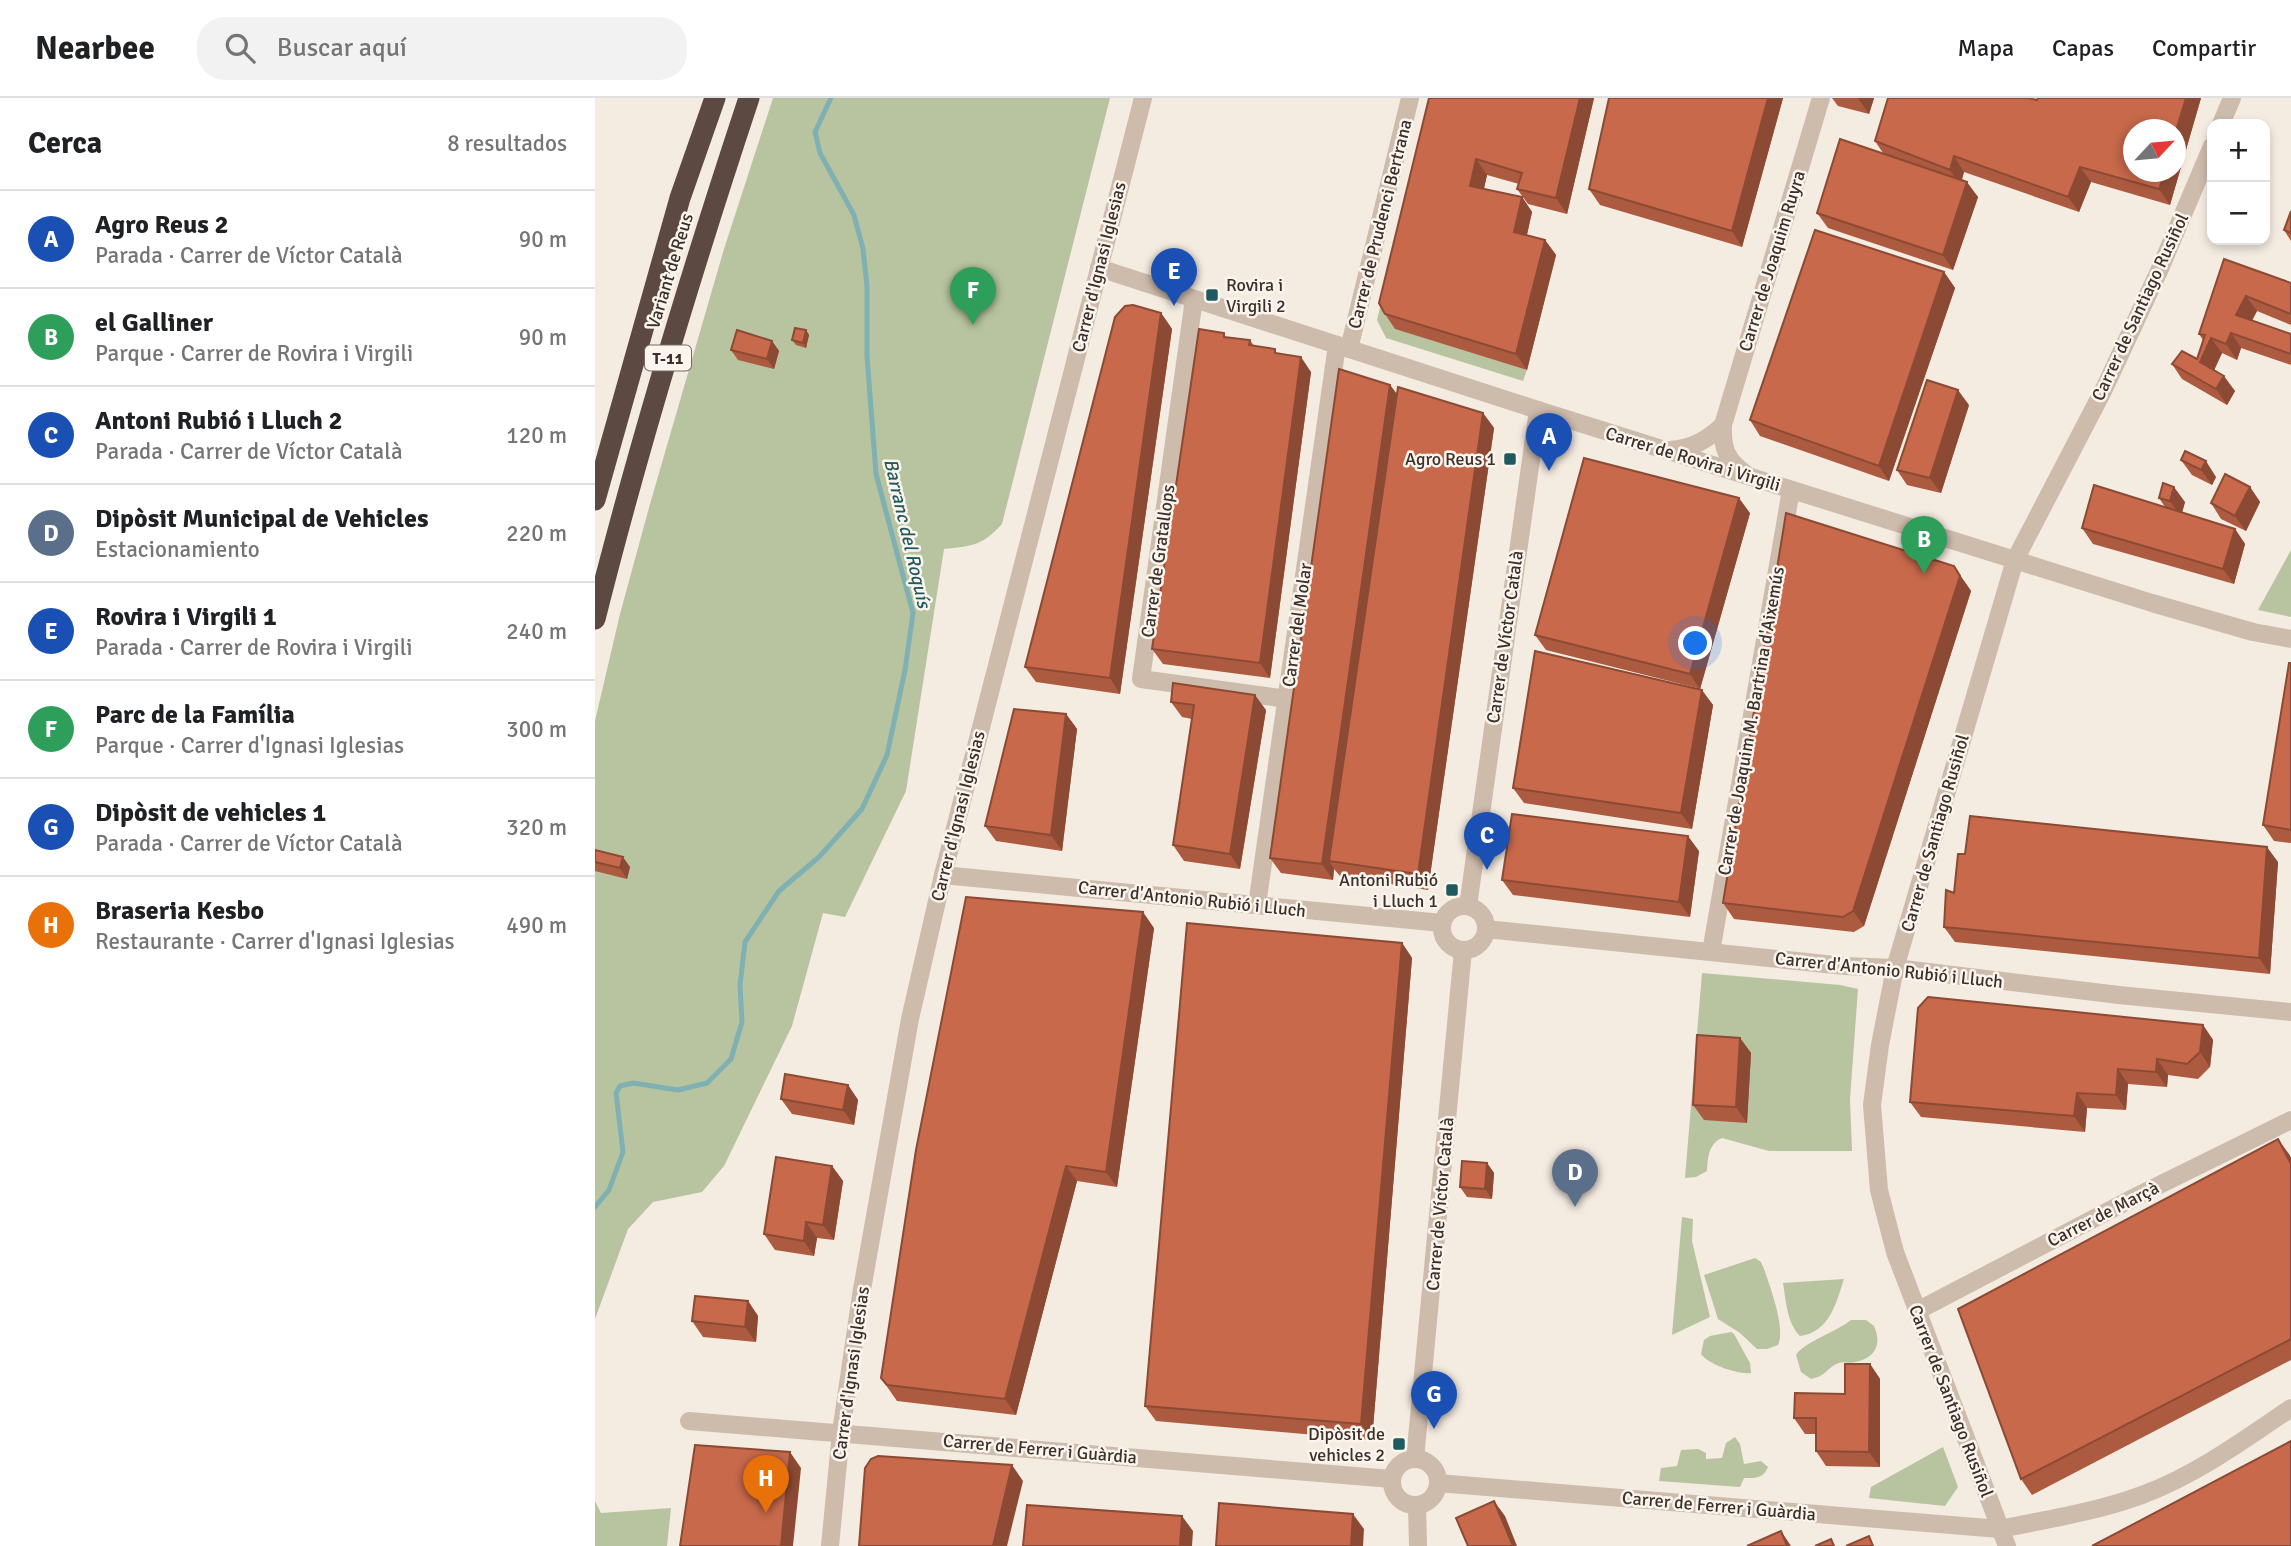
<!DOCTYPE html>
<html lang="es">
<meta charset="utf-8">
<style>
:root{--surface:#fff;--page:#f2f2f2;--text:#202124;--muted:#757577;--line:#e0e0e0;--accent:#111827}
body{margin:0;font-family:Signika,sans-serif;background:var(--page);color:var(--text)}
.controls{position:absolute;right:21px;top:21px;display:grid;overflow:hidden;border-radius:14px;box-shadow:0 4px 10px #0003}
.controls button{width:63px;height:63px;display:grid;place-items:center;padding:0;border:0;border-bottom:2px solid var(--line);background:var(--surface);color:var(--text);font:35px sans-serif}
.compass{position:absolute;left:1528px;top:21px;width:63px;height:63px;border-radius:50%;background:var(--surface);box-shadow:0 4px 10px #0003;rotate:64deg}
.you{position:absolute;left:1101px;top:546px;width:24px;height:24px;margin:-18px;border:5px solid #fff;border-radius:50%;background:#1a73e8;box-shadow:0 0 0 10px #1a73e833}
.badge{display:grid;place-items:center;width:46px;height:46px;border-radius:50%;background:var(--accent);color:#fff;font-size:23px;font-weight:700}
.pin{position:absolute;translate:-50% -58px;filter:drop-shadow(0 2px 4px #0008)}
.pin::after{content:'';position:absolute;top:37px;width:24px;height:21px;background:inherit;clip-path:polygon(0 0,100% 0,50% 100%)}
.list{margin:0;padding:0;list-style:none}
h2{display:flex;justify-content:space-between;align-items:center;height:91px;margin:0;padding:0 28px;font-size:30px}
h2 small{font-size:23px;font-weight:400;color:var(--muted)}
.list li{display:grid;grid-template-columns:46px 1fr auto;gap:21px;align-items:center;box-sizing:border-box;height:98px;padding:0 28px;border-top:2px solid var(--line)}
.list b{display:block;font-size:26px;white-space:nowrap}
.list p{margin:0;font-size:23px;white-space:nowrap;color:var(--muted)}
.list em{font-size:23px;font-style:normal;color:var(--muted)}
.icon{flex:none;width:38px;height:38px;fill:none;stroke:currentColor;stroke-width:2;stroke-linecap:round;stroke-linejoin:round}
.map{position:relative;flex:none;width:1696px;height:1448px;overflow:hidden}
header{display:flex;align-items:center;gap:42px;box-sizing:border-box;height:98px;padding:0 35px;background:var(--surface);border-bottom:2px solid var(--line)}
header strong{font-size:33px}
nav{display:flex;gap:38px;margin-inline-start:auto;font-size:24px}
.search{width:490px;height:63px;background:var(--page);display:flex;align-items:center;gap:18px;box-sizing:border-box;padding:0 24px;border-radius:28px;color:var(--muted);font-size:26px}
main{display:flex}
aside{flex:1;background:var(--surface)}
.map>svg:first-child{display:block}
.green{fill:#b8c4a0}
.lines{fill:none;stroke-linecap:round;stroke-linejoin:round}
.stream{stroke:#7fb0b2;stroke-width:5}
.street{stroke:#cdbbac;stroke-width:18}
.highway{stroke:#5c4a42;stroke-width:21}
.wall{fill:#ac5a40}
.shaded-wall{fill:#8c4a34}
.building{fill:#c8694b;stroke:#8c4a34;stroke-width:2}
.poi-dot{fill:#1f5a5e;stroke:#fbf5ee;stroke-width:2.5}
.labels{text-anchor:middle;stroke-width:5;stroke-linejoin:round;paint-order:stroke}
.shield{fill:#fbf5ee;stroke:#756b66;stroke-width:2}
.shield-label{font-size:16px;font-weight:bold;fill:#3b302b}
.street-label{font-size:18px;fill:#3b302b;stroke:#fbf5ee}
.poi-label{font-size:18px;fill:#3b302b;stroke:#fbf5ee;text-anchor:end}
.water-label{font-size:19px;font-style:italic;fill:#1f5a5e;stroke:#fbf5ee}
</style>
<header>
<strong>Nearbee</strong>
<div class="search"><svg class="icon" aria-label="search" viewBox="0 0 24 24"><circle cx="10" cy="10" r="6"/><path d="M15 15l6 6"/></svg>Buscar aquí</div>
<nav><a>Mapa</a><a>Capas</a><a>Compartir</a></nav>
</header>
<main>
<aside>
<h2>Cerca<small>8 resultados</small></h2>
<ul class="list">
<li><span class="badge" style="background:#1a4fb4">A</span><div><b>Agro Reus 2</b><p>Parada · Carrer de Víctor Català</p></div><em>90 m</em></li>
<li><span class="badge" style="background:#2e9e5b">B</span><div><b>el Galliner</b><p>Parque · Carrer de Rovira i Virgili</p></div><em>90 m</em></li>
<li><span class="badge" style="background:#1a4fb4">C</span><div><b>Antoni Rubió i Lluch 2</b><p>Parada · Carrer de Víctor Català</p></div><em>120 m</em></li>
<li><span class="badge" style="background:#5c6f8a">D</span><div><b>Dipòsit Municipal de Vehicles</b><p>Estacionamiento</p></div><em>220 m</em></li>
<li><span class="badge" style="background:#1a4fb4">E</span><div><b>Rovira i Virgili 1</b><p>Parada · Carrer de Rovira i Virgili</p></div><em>240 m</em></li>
<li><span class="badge" style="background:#2e9e5b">F</span><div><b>Parc de la Família</b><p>Parque · Carrer d'Ignasi Iglesias</p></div><em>300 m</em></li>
<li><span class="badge" style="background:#1a4fb4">G</span><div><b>Dipòsit de vehicles 1</b><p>Parada · Carrer de Víctor Català</p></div><em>320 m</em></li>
<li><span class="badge" style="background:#e8710a">H</span><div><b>Braseria Kesbo</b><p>Restaurante · Carrer d'Ignasi Iglesias</p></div><em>490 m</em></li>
</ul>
</aside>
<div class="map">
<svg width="1696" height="1448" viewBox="0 0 1696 1448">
<rect width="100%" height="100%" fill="#f4ebe1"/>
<!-- green -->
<g class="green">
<path d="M178,0H515L407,426C387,448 377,448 349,451L311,693L250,819L228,815L197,928L129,1068L107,1094L58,1104L33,1131L0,1221V623L25,516L55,406L129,151Z"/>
<polygon points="817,76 801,231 932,272 928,283 791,240 782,222"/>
<polygon points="1696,452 1696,519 1663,512"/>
<path d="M1107,875L1245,887L1263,891L1255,1001L1257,1053H1174L1127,1040C1113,1046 1113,1060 1112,1073L1101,1079L1090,1080Z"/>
<polygon points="1087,1119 1098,1121 1097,1143 1115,1219 1077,1237"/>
<path d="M1160,1160L1166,1164L1169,1171C1175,1188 1191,1231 1183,1247L1172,1251H1162L1145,1235L1123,1221L1109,1177Z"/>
<path d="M1249,1181C1241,1205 1235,1234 1205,1238C1192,1225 1191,1203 1188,1185Z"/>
<path d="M1256,1222H1271L1279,1228C1287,1246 1281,1260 1260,1264C1255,1266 1249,1263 1244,1265C1232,1269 1232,1278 1216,1281L1206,1274L1201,1257C1209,1244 1241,1234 1256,1222Z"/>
<path d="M1136,1234L1139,1236L1155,1265L1156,1275C1143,1277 1113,1266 1106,1256L1109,1242L1115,1238Z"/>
<path d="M1140,1339L1145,1346L1149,1366L1166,1363L1173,1369C1168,1381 1160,1380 1149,1380L1145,1389L1064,1383L1066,1370L1082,1368L1086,1352L1103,1351L1111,1355V1361L1127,1360L1131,1345Z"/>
<polygon points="1348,1349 1363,1389 1350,1408 1274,1400 1276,1389"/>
<polygon points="0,1403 6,1415 76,1410 72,1448 0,1448"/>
</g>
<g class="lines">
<!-- stream -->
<polyline class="stream" points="0,1109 14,1092 28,1054 21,995 25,988 38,985 83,992 112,985 136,961 147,924 145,887 150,844 184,793 224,759 267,711 292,657 310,572 318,515 281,376 272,258 272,188 268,151 259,117 225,55 220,34 236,0"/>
<!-- street -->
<g class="street">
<polyline points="1626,26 1637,0"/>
<polyline points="504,170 943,312 1420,462 1557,505 1658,534 1696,541"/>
<polyline points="599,201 546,581 692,601"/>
<polyline points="754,251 815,0"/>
<path d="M1076,352C1098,350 1112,342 1128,327"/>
<path d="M1151,376C1131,362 1127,350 1128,327L1226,0"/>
<polyline points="348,777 847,825"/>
<polyline points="662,807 742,247"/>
<circle cx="869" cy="830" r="22"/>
<polyline points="873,808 943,312"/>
<polyline points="891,831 1250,868 1300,870 1524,897 1696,914"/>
<polyline points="1116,854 1196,392"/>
<polyline points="1322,1213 1544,1097 1696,1022"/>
<polyline points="94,1323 797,1381"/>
<circle cx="820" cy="1384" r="23"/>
<polyline points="820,1361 868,852"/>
<path d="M843,1385L1405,1431C1453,1421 1501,1414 1547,1397C1601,1377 1649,1342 1696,1310"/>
<polyline points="822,1407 823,1448"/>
<polyline points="235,1448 246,1334 266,1197 315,921 348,777 548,0"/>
<polyline points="1412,1448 1300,1154 1284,1092 1277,1007 1285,947 1300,870 1420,462 1509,291 1564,173 1617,48"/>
</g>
<!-- highway -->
<g class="highway">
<polyline points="0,402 85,100 120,0"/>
<path d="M0,521C44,346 97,172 154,0"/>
</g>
</g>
<!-- wall -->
<g class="wall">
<polygon points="834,0 999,0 972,116 933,106 922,91 924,86 892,77 889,91 927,99 937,114 932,137 950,142 961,157 932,272 800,231 790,216"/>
<polygon points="1014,0 1188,0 1147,149 1005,107 994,91"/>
<polygon points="1237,0 1279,0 1274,16 1243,8"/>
<polygon points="1606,0 1575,107 1496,84 1484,114 1369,74 1367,82 1383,99 1358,172 1233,130 1222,115 1288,55 1280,43 1442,2"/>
<polygon points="1696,113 1696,143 1689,132"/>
<polygon points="1629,161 1696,185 1696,227 1662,213 1657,223 1696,236 1696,267 1646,250 1642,262 1627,255 1619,272 1640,293 1632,307 1587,281 1577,266 1602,261 1608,242 1604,236"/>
<polygon points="1349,174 1360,190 1294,383 1165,338 1155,322"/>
<polygon points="566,215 577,231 525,596 441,584 430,569"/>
<polygon points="211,232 214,237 211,250 201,247 197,242"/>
<polygon points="633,240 655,242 659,248 684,256 716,274 675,580 568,566 557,551"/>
<polygon points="177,243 184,253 179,271 143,262 136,252"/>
<polygon points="795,287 802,296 888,315 899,330 833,792 745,778 739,771 738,782 686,775 675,760"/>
<polygon points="1374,307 1346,395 1312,387 1302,372"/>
<polygon points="1586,362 1621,379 1617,387 1597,377"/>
<polygon points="1655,389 1665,404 1651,433 1626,421 1616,405"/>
<polygon points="1564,400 1590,404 1587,414 1640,431 1650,446 1639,486 1498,446 1487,430 1570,409"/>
<polygon points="1155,415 1105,591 1118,607 1097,731 929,705 918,690 1102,590 951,552 940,537"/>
<polygon points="1369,483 1376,493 1269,828 1259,834 1139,821 1128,805"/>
<polygon points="1696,565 1696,745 1679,743 1668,727"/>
<polygon points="576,604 671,612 645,771 589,763 578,747 597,621 587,619"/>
<polygon points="471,616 482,631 467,753 401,743 390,728"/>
<polygon points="0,752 35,769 32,781 0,773"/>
<polygon points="1104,753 1095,819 918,797 907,782"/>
<polygon points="1683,764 1675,876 1360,844 1349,829 1359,795"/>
<polygon points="559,830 522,1089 482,1083 421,1317 302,1303 286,1280"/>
<polygon points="807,845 817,860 777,1342 561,1323 550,1308"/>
<polygon points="1608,927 1618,942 1615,969 1603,981 1573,977 1572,989 1533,986 1531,1012 1492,1010 1490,1034 1326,1019 1315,1004"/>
<polygon points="1145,940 1156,955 1152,1025 1109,1022 1098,1007"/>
<polygon points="253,987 263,1002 259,1027 197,1016 186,1001"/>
<polygon points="1694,1056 1696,1060 1696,1262 1437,1397 1426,1381"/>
<polygon points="892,1065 899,1075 897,1101 872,1099 865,1089"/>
<polygon points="237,1068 248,1083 239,1142 222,1140 219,1158 180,1152 169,1136"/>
<polygon points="153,1203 163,1218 161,1244 108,1239 97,1223"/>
<polygon points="1275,1266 1285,1281 1285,1369 1231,1368 1221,1353 1221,1336 1210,1336 1199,1320 1250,1296"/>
</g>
<!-- shaded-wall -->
<g class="shaded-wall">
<polygon points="985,0 999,0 972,116 961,100"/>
<polygon points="1173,0 1188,0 1147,149 1137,133"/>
<polygon points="1263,0 1279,0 1274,16"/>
<polygon points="1591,0 1606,0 1575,107 1564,91 1570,74 1580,74 1580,36"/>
<polygon points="1359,58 1369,74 1365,87 1355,72"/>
<polygon points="881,61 892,77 886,103 875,88"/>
<polygon points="1485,69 1496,84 1484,114 1473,99"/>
<polygon points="1372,84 1383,99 1358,172 1348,157"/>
<polygon points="927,99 937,114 929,149 919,134"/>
<polygon points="950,142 961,157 932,272 921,256"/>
<polygon points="1349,174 1360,190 1294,383 1284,368"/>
<polygon points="1651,198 1662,213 1651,232 1641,217"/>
<polygon points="566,215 577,231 525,596 515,580"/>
<polygon points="211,232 214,237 211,250 208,245"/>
<polygon points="1636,235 1646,250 1642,262 1631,246"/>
<polygon points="1616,240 1627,255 1616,279 1605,264"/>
<polygon points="177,243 184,253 179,271 172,261"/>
<polygon points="706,259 716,274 675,580 665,565"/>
<polygon points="1629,278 1640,293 1632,307 1621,291"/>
<polygon points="795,287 806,302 734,763 739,771 738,782 727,766"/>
<polygon points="1363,292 1374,307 1346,395 1335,380"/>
<polygon points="888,315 899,330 833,792 823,776"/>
<polygon points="1611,363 1621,379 1617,387 1606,372"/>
<polygon points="1579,389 1590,404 1586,419 1575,403"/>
<polygon points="1655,389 1665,404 1651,433 1640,418"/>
<polygon points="1144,400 1155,415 1105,591 1095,576"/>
<polygon points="1640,431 1650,446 1639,486 1628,471"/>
<polygon points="1359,468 1376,493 1269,828 1258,813"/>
<polygon points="1107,592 1118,607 1097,731 1086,715"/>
<polygon points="660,597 671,612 645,771 635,756"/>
<polygon points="471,616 482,631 467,753 456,737"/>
<polygon points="1093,738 1104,753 1095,819 1084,804"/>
<polygon points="1672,749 1683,764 1675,876 1664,860"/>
<polygon points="28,759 35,769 32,781 25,770"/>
<polygon points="548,814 559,830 522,1089 511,1074"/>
<polygon points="807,845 817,860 777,1342 766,1326"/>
<polygon points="1608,927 1618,942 1615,969 1605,954"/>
<polygon points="1145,940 1156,955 1152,1025 1141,1009"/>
<polygon points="1562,961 1573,977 1572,989 1561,974"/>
<polygon points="1523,971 1533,986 1531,1012 1521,997"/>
<polygon points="253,987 263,1002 259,1027 248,1012"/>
<polygon points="1482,995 1492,1010 1490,1034 1479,1018"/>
<polygon points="1683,1041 1694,1056 1696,1060 1696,1066"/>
<polygon points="892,1065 899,1075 897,1101 890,1091"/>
<polygon points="237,1068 248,1083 239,1142 228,1127"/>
<polygon points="471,1068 482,1083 421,1317 410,1301"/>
<polygon points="211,1124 222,1140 219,1158 209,1143"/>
<polygon points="153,1203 163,1218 161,1244 150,1229"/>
<polygon points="1275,1266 1285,1281 1285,1369 1274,1354"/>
<polygon points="195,1354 206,1370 198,1448 186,1448"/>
<polygon points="417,1367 428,1383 412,1448 398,1448"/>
<polygon points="899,1403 910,1418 922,1448 918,1448"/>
<polygon points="758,1416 769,1431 768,1448 756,1448"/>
<polygon points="587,1418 598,1433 597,1448 585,1448"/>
<polygon points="1186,1433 1196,1448 1192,1448"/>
</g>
<!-- building -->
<g class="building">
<polygon points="834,0 985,0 961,100 922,91 927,75 881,61 875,88 927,99 919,134 950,142 921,256 790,216 784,205"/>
<polygon points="1014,0 1173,0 1137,133 994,91"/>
<polygon points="1293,0 1433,0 1442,2 1443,0 1591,0 1580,36 1580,32 1538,32 1538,74 1570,74 1564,91 1485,69 1473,99 1359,58 1355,72 1280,43"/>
<polygon points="1245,41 1372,84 1348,157 1222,115"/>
<polygon points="1696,113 1696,135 1689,132"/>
<polygon points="1220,132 1349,174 1284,368 1155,322"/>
<polygon points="1629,161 1696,185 1696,216 1651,198 1641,217 1696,236 1696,256 1636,235 1631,246 1616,240 1605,264 1629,278 1621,291 1577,266 1587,253 1602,261 1610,237 1604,236"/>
<polygon points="538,207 566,215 515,580 430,569 520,219 530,208"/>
<polygon points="200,230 211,232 208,245 197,242"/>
<polygon points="604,231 629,235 629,239 655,242 654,247 680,251 680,255 706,259 665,565 557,551"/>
<polygon points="142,232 177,243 172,261 136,252"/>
<polygon points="744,271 795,287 727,766 675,760"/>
<polygon points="1332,282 1363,292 1335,380 1302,372"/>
<polygon points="803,289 888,315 823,776 734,763"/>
<polygon points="1590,353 1611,363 1606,372 1586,362"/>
<polygon points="989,360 1144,400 1095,576 940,537"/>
<polygon points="1630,376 1655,389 1640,418 1616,405"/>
<polygon points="1568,385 1579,389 1575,403 1564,400"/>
<polygon points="1499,387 1640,431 1628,471 1487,430"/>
<polygon points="1191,415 1359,468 1365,478 1258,813 1248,819 1128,805"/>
<polygon points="940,553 1107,592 1086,715 918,690"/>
<polygon points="1694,565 1696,565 1696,732 1668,727"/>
<polygon points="578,585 660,597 635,756 578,747 599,607 576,604"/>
<polygon points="419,611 471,616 456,737 390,728"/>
<polygon points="917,716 1093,738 1084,804 907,782"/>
<polygon points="1375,718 1672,749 1664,860 1349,829 1351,792 1359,795 1363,756 1370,756"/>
<polygon points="0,752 28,759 25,770 0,764"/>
<polygon points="371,799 548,814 511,1074 471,1068 410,1301 292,1287 286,1280 321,1052"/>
<polygon points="592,825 807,845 766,1326 550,1308"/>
<polygon points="1333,899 1608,927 1605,954 1592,966 1562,961 1561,974 1523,971 1521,997 1482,995 1479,1018 1315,1004 1323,910"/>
<polygon points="1102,937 1145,940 1141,1009 1098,1007"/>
<polygon points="190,976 253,987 248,1012 186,1001"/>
<polygon points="1683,1041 1696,1066 1696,1241 1426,1381 1363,1211"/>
<polygon points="181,1059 237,1068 228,1127 211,1124 209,1143 169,1136"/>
<polygon points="867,1063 892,1065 890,1091 865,1089"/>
<polygon points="100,1198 153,1203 150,1229 97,1223"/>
<polygon points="1250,1266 1275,1266 1274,1354 1221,1353 1221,1320 1199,1320 1200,1295 1250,1296"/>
<polygon points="1696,1343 1696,1448 1497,1448"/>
<polygon points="100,1347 195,1354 186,1448 85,1448"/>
<polygon points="283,1358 417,1367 398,1448 264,1448 270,1370 276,1361"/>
<polygon points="899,1403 918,1448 873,1448 861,1420"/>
<polygon points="624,1405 758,1416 756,1448 621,1448"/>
<polygon points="432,1407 587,1418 585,1448 428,1448"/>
<polygon points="1186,1433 1192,1448 1152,1448"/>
<polygon points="1274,1438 1278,1448 1251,1448"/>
<polygon points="1236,1441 1239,1448 1220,1448"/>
</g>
<!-- markers -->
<g class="poi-dot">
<rect x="610" y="190" width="14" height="14" rx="3.5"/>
<rect x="908" y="354" width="14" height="14" rx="3.5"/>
<rect x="850" y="785" width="14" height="14" rx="3.5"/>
<rect x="797" y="1339" width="14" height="14" rx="3.5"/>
</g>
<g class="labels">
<!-- shield labels -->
<rect class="shield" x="50" y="247.5" width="46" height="25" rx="5"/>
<g class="shield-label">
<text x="73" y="266">T-11</text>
</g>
<!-- street labels -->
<g class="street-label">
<text transform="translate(785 126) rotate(-76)" y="6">Carrer de Prudenci Bertrana</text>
<text transform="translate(1177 163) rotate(-73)" y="6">Carrer de Joaquim Ruyra</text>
<text transform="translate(504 169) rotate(-76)" y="6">Carrer d'Ignasi Iglesias</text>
<text transform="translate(75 173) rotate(-73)" y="6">Variant de Reus</text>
<text transform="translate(1545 209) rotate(-65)" y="6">Carrer de Santiago Rusiñol</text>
<text transform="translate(1098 361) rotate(17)" y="6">Carrer de Rovira i Virgili</text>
<text transform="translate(563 463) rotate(-82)" y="6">Carrer de Gratallops</text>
<text transform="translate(702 527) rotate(-82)" y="6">Carrer del Molar</text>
<text transform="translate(910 539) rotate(-82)" y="6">Carrer de Víctor Català</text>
<text transform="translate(1156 623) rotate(-80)" y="6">Carrer de Joaquim M. Bartrina d'Aixemús</text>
<text transform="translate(363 718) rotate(-76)" y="6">Carrer d'Ignasi Iglesias</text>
<text transform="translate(1340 735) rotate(-74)" y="6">Carrer de Santiago Rusiñol</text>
<text transform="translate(597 801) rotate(6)" y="6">Carrer d'Antonio Rubió i Lluch</text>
<text transform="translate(1294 872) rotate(6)" y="6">Carrer d'Antonio Rubió i Lluch</text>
<text transform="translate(845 1106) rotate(-85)" y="6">Carrer de Víctor Català</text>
<text transform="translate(1508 1116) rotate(-27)" y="6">Carrer de Marçà</text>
<text transform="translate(256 1275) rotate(-82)" y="6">Carrer d'Ignasi Iglesias</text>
<text transform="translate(1356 1303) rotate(69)" y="6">Carrer de Santiago Rusiñol</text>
<text transform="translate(445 1351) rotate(5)" y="6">Carrer de Ferrer i Guàrdia</text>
<text transform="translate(1124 1408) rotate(5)" y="6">Carrer de Ferrer i Guàrdia</text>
</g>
<!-- poi labels -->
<g class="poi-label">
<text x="631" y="193" text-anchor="start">Rovira i<tspan x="631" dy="21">Virgili 2</tspan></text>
<text x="901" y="367">Agro Reus 1</text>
<text x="843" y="788">Antoni Rubió<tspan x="843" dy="21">i Lluch 1</tspan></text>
<text x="790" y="1342">Dipòsit de<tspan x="790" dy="21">vehicles 2</tspan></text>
</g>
<!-- water labels -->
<g class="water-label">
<text transform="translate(313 435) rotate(77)" y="7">Barranc del Roquís</text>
</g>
</g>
</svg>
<div class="controls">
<button>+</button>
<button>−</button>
</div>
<svg class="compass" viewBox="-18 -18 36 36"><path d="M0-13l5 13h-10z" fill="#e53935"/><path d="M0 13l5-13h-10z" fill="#757577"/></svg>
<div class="you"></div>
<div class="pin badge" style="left:954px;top:373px;background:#1a4fb4">A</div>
<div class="pin badge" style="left:1329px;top:476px;background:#2e9e5b">B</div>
<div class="pin badge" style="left:892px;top:772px;background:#1a4fb4">C</div>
<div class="pin badge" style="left:980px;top:1109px;background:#5c6f8a">D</div>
<div class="pin badge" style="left:579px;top:208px;background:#1a4fb4">E</div>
<div class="pin badge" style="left:378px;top:227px;background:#2e9e5b">F</div>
<div class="pin badge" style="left:839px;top:1331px;background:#1a4fb4">G</div>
<div class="pin badge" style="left:171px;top:1415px;background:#e8710a">H</div>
</div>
</main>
